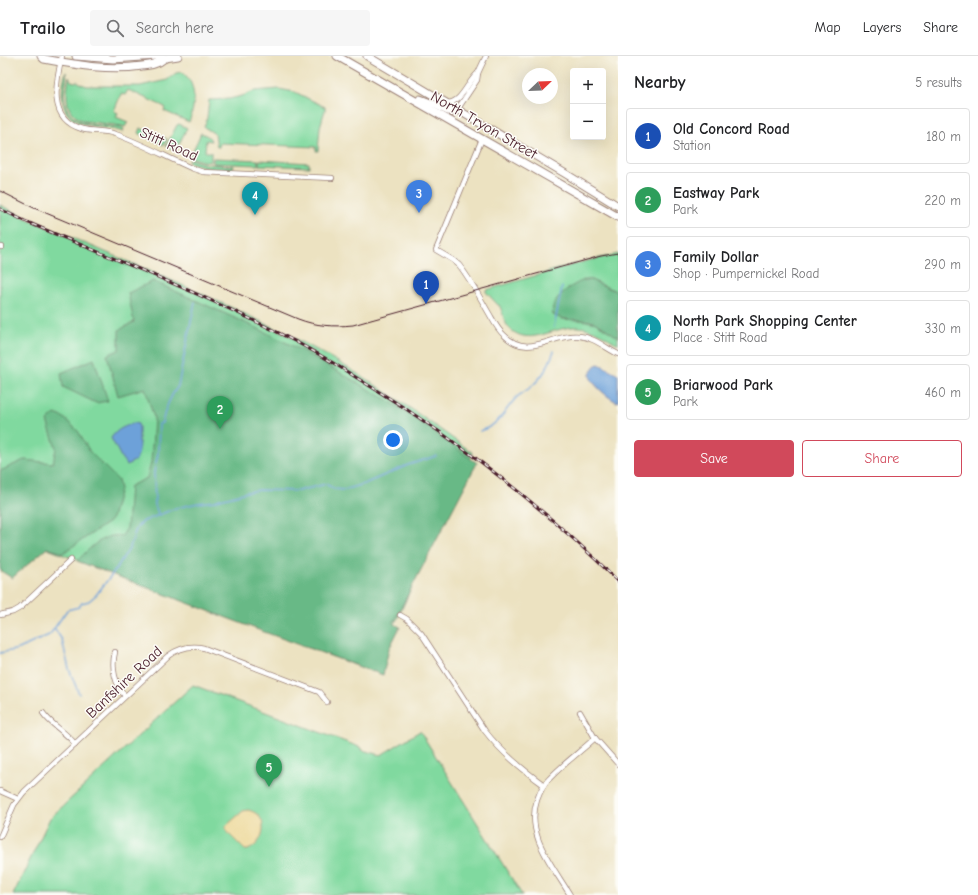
<!DOCTYPE html>
<meta charset="utf-8">
<style>
:root{--surface:#fff;--page:#f6f6f6;--text:#202124;--muted:#757577;--line:#e0e0e0;--accent:#d1495b}
body{margin:0;font-family:"Comic Neue",sans-serif;background:var(--page);color:var(--text)}
.controls{position:absolute;right:12px;top:12px;display:grid;overflow:hidden;border-radius:4px;box-shadow:0 4px 16px #0002}
.controls button{width:36px;height:36px;display:grid;place-items:center;padding:0;border:0;border-bottom:1px solid var(--line);background:var(--surface);color:var(--text);font:20px sans-serif}
.compass{position:absolute;left:522px;top:12px;width:36px;height:36px;border-radius:50%;background:var(--surface);box-shadow:0 4px 16px #0002;rotate:67deg}
.you{position:absolute;left:393px;top:384px;width:14px;height:14px;margin:-10px;border:3px solid #fff;border-radius:50%;background:#1a73e8;box-shadow:0 0 0 6px #1a73e833}
.badge{display:grid;place-items:center;width:26px;height:26px;border-radius:50%;background:var(--accent);color:#fff;font-size:13px;font-weight:700}
.pin{position:absolute;translate:-50% -33px;filter:drop-shadow(0 1px 2px #0008)}
.pin::after{content:'';position:absolute;top:21px;width:14px;height:12px;background:inherit;clip-path:polygon(0 0,100% 0,50% 100%)}
.list{margin:0;padding:0;list-style:none}
h2{display:flex;justify-content:space-between;align-items:center;height:52px;margin:0;padding:0 16px;font-size:17px}
h2 small{font-size:13px;font-weight:400;color:var(--muted)}
.list li{display:grid;grid-template-columns:26px 1fr auto;gap:12px;align-items:center;box-sizing:border-box;height:56px;margin:0 8px 8px;padding:0 8px;border:1px solid var(--line);border-radius:4px}
.list b{display:block;font-size:15px;white-space:nowrap}
.list p{margin:0;font-size:13px;white-space:nowrap;color:var(--muted)}
.list em{font-size:13px;font-style:normal;color:var(--muted)}
.actions{display:flex;gap:8px;padding:12px 16px}
.actions a{flex:1;padding:9px 0;border:1px solid var(--accent);border-radius:4px;text-align:center;font-size:14px;color:var(--accent)}
.actions .main{background:var(--accent);color:#fff}
.icon{flex:none;width:22px;height:22px;fill:none;stroke:currentColor;stroke-width:2;stroke-linecap:round;stroke-linejoin:round}
.map{position:relative;flex:none;width:618px;height:839px;overflow:hidden}
header{display:flex;align-items:center;gap:24px;box-sizing:border-box;height:56px;padding:0 20px;background:var(--surface);border-bottom:1px solid var(--line)}
header strong{font-size:19px}
nav{display:flex;gap:22px;margin-inline-start:auto;font-size:14px}
.search{width:280px;height:36px;background:var(--page);display:flex;align-items:center;gap:10px;box-sizing:border-box;padding:0 14px;border-radius:4px;color:var(--muted);font-size:15px}
main{display:flex}
aside{flex:1;background:var(--surface)}
.map>svg:first-child{display:block}
.green{fill:#80d99f;stroke:#657c65}
.forest{fill:#68b986;stroke:#596c58}
.sand{fill:#eeda9e;stroke:#9c7c64}
.water{fill:#6da1d9;stroke:#5c6082}
.lines{fill:none;stroke-linecap:round;stroke-linejoin:round}
.stream{stroke:#6da1d9;stroke-width:1.5}
.street-casing{stroke:#9b8076;stroke-width:6}
.secondary-casing{stroke:#9b8076;stroke-width:9}
.primary-casing{stroke:#9b8076;stroke-width:9}
.street{stroke:#fff;stroke-width:4.5}
.secondary{stroke:#fff;stroke-width:7}
.primary{stroke:#fff;stroke-width:7}
.tram{stroke:#4a1f2b;stroke-width:1}
.rail-casing{stroke:#4a1f2b;stroke-width:3}
.rail{stroke:#fdfcf7;stroke-width:1.5;stroke-dasharray:4.5;stroke-linecap:butt}
.labels{text-anchor:middle;stroke-width:3;stroke-linejoin:round;paint-order:stroke}
.street-label{font-size:15px;fill:#4a1f2b;stroke:#fdfcf7}
</style>
<header>
<strong>Trailo</strong>
<div class="search"><svg class="icon" aria-label="search" viewBox="0 0 24 24"><circle cx="10" cy="10" r="6"/><path d="M15 15l6 6"/></svg>Search here</div>
<nav><a>Map</a><a>Layers</a><a>Share</a></nav>
</header>
<main>
<div class="map">
<svg width="618" height="839" viewBox="0 0 618 839">
<rect width="100%" height="100%" fill="#fdfcf7"/>
<filter id="ink" filterUnits="userSpaceOnUse"><feTurbulence type="fractalNoise" baseFrequency=".025" numOctaves="2"/><feDisplacementMap in="SourceGraphic" scale="8" xChannelSelector="R" yChannelSelector="G"/><feConvolveMatrix kernelMatrix="1 2 1 2 8 2 1 2 1" color-interpolation-filters="sRGB"/></filter>
<filter id="wash" filterUnits="userSpaceOnUse"><feTurbulence type="fractalNoise" baseFrequency=".012" numOctaves="4" result="noise"/><feDisplacementMap in="SourceGraphic" scale="16" xChannelSelector="R" yChannelSelector="G"/><feGaussianBlur stdDeviation="0.9" result="paint"/><feColorMatrix in="noise" values="0 0 0 0 0 0 0 0 0 0 0 0 0 0 0 0 0 1.4 0 .05"/><feComposite in="paint" operator="in"/></filter>
<g filter="url(#wash)">
<rect width="100%" height="100%" fill="#ece2c1"/>
<!-- green -->
<g class="green">
<path d="M66,16C68,22 64,32 64,40C66,73 98,67 122,72L124,73L123,76C101,68 69,75 63,47C61,37 63,25 66,16Z"/>
<path d="M182,16C198,28 195,50 189,66L164,55L165,51L128,34L125,39L121,38L114,55L118,57L116,61L128,66L125,71L122,70L84,65C63,57 66,39 69,21L71,25L75,26L77,25L81,28L87,30H140L167,24L176,17Z"/>
<polygon points="279,33 295,36 325,51 325,54 320,71 318,95 316,95 316,91 220,87 219,91 217,91 215,78 204,71 207,62 209,44 229,43 242,40 254,35"/>
<polygon points="179,68 187,72 176,94 166,90 177,69"/>
<polygon points="140,72 167,83 164,89 138,77"/>
<path d="M201,77C205,79 210,80 211,85L206,84L205,96H211V106L202,105L190,101Z"/>
<polygon points="213,102 258,104 258,109 213,107"/>
<polygon points="190,103 206,108 234,110 234,111 232,113 209,112 188,106"/>
<polygon points="259,104 309,107 309,111 259,109"/>
<path d="M0,149L28,163C121,203 216,241 306,288C365,319 419,358 473,397L373,616L0,475Z"/>
<path d="M618,198V236L591,224H584L561,263L582,264L596,267L618,281V288C605,281 593,272 578,271C556,269 530,292 510,273C503,266 503,255 499,249H498L486,236V234L586,205Z"/>
<polygon points="193,629 362,692 362,694 381,699 420,675 522,839 13,839 50,762"/>
</g>
<!-- forest -->
<g class="forest">
<path d="M584,224H591L618,236V281C611,277 604,271 596,267C582,261 567,267 553,259C548,243 572,229 584,224Z"/>
<path d="M153,225L257,272L301,294L389,345L421,366L477,407L393,567L400,571L389,593L383,619L256,573L77,505C90,492 103,477 122,480L127,472L130,430L147,422L151,407L154,362L145,332L118,340L107,299L119,294V274L134,266L128,237Z"/>
<polygon points="94,303 108,345 96,347 63,331 61,317"/>
<polygon points="55,358 63,361 78,375 90,396 118,424 120,433 112,462 109,466 63,497 47,492 12,522 1,515 0,512 0,415 24,404 53,407 56,392 47,365"/>
</g>
<!-- sand -->
<path class="sand" d="M248,754C270,759 266,786 248,794H245L226,775V770L243,755Z"/>
<!-- water -->
<g class="water">
<path d="M599,308L618,318V346C611,345 591,327 590,320C590,317 591,316 592,314C594,310 595,309 599,308Z"/>
<path d="M135,367L138,368L139,371V396L136,404L127,409L122,403L111,382C117,373 125,370 135,367Z"/>
</g>
<g class="lines">
<!-- stream -->
<g class="stream">
<polyline points="554,271 562,231"/>
<path d="M480,375C502,367 502,357 516,342C520,338 526,335 531,331C544,319 548,311 554,295"/>
<path d="M159,460L155,449L154,416L158,398L159,368L162,367C165,353 169,342 178,330L195,246"/>
<polyline points="55,573 62,584 69,613 79,638"/>
<path d="M0,597L19,593L49,579L51,577L67,554L79,551L82,547L89,545L96,539L116,513L124,500C135,490 131,472 144,465L176,452L198,447L215,445L220,443L247,436L259,434L298,435L326,428L334,433L344,434L364,428L408,409L436,400"/>
</g>
</g>
</g>
<g filter="url(#ink)">
<g class="lines">
<defs>
<g id="street">
<path d="M62,0C56,26 47,63 82,73C93,76 105,74 115,78C141,87 166,101 191,112L203,116L332,122"/>
<path d="M448,47C463,45 467,26 478,17"/>
<polyline points="457,54 477,24 478,17 486,0"/>
<path d="M482,83L436,194L453,204L459,209C471,224 480,242 490,259C494,266 498,274 504,279C528,304 553,277 579,280C593,281 606,292 618,298"/>
<polyline points="0,191 2,191"/>
<polyline points="0,559 13,556 20,552 71,504"/>
<path d="M400,559L407,563L421,577L485,675C502,697 522,713 544,729"/>
<path d="M115,596C111,612 115,628 125,640"/>
<polyline points="580,656 595,682 618,708"/>
<path d="M43,657C51,669 66,676 75,688"/>
<polyline points="0,735 18,743"/>
<path d="M0,781L14,749L24,736L168,600C179,592 191,589 204,592L319,636L327,646"/>
<path d="M570,839C553,810 525,779 537,744C540,736 543,728 549,723C563,708 580,696 595,682"/>
</g>
<g id="secondary">
<path d="M41,0L44,3C77,9 109,15 142,10C151,9 158,8 165,2"/>
<polyline points="76,0 113,3 157,0"/>
<polyline points="161,1 165,2 178,0"/>
</g>
<g id="primary">
<polyline points="337,0 618,161"/>
<polyline points="367,0 566,118 618,150"/>
<polyline points="420,43 436,49 448,55 453,56 457,54"/>
</g>
</defs>
<!-- street casing -->
<use href="#street" class="street-casing"/>
<!-- secondary casing -->
<use href="#secondary" class="secondary-casing"/>
<!-- primary casing -->
<use href="#primary" class="primary-casing"/>
<!-- street -->
<use href="#street" class="street"/>
<!-- secondary -->
<use href="#secondary" class="secondary"/>
<!-- primary -->
<use href="#primary" class="primary"/>
<!-- tram -->
<path class="tram" d="M0,135L34,152L298,263C316,270 333,271 353,269L601,200L618,197"/>
<defs>
<path id="rail" d="M0,153L27,166C123,207 220,244 311,294C330,304 347,316 365,327C457,383 541,449 618,525"/>
</defs>
<!-- rail casing -->
<use href="#rail" class="rail-casing"/>
<!-- rail -->
<use href="#rail" class="rail"/>
</g>
</g>
<g class="labels">
<!-- street labels -->
<g class="street-label">
<text transform="translate(484 69) rotate(30)" y="5">North Tryon Street</text>
<text transform="translate(169 88) rotate(24)" y="5">Stitt Road</text>
<text transform="translate(124 626) rotate(-43)" y="5">Banfshire Road</text>
</g>
</g>
</svg>
<div class="controls">
<button>+</button>
<button>−</button>
</div>
<svg class="compass" viewBox="-18 -18 36 36"><path d="M0-13l5 13h-10z" fill="#e53935"/><path d="M0 13l5-13h-10z" fill="#757577"/></svg>
<div class="you"></div>
<div class="pin badge" style="left:426px;top:248px;background:#1a4fb4">1</div>
<div class="pin badge" style="left:220px;top:373px;background:#2e9e5b">2</div>
<div class="pin badge" style="left:419px;top:157px;background:#3f7fe0">3</div>
<div class="pin badge" style="left:255px;top:159px;background:#0f9aa8">4</div>
<div class="pin badge" style="left:269px;top:731px;background:#2e9e5b">5</div>
</div>
<aside>
<h2>Nearby<small>5 results</small></h2>
<ul class="list">
<li><span class="badge" style="background:#1a4fb4">1</span><div><b>Old Concord Road</b><p>Station</p></div><em>180 m</em></li>
<li><span class="badge" style="background:#2e9e5b">2</span><div><b>Eastway Park</b><p>Park</p></div><em>220 m</em></li>
<li><span class="badge" style="background:#3f7fe0">3</span><div><b>Family Dollar</b><p>Shop · Pumpernickel Road</p></div><em>290 m</em></li>
<li><span class="badge" style="background:#0f9aa8">4</span><div><b>North Park Shopping Center</b><p>Place · Stitt Road</p></div><em>330 m</em></li>
<li><span class="badge" style="background:#2e9e5b">5</span><div><b>Briarwood Park</b><p>Park</p></div><em>460 m</em></li>
</ul>
<div class="actions"><a class="main">Save</a><a>Share</a></div>
</aside>
</main>
